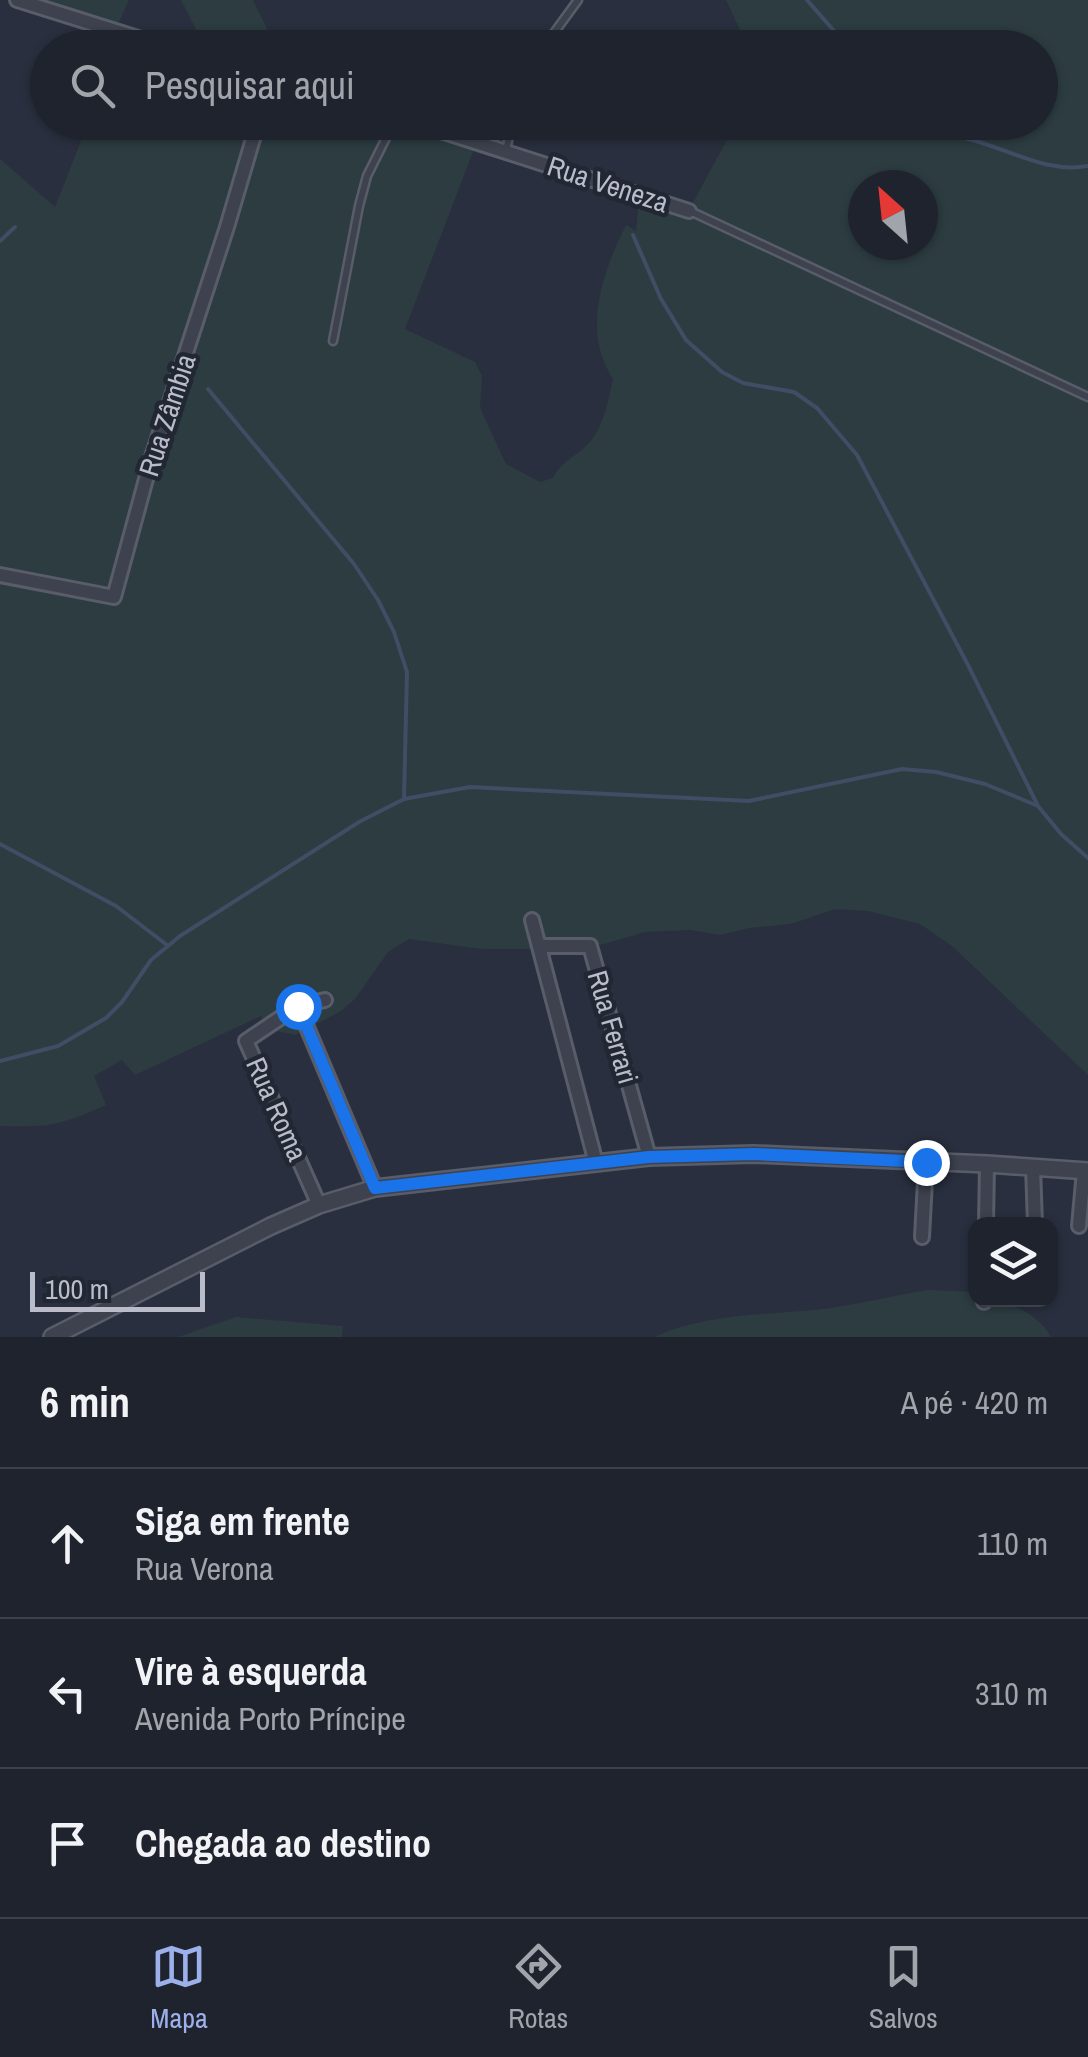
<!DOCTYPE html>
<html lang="pt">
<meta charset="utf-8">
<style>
:root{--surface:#1f232e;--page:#2c2f3a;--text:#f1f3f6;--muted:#a1a4aa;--line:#3c404a;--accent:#9cb0eb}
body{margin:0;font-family:"Archivo Narrow",sans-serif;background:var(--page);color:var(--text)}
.controls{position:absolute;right:30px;bottom:30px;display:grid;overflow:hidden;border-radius:20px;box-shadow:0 2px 8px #0004}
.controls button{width:90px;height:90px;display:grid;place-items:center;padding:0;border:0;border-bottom:2px solid var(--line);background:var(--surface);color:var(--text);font:50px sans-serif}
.compass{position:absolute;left:848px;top:170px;width:90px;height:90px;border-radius:50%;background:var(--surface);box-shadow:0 2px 8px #0004;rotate:333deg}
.scale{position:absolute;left:30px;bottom:25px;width:175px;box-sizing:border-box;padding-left:10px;border:5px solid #babdc9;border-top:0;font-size:28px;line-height:35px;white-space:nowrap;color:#babdc9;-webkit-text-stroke:8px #222734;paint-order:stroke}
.stop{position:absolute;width:30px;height:30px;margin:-22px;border:8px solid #1a73e8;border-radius:50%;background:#fff}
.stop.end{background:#1a73e8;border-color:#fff;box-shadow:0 2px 10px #0008}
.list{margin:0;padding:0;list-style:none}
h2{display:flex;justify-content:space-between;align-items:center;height:130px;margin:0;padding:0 40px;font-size:42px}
h2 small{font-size:32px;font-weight:400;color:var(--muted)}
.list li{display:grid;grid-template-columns:65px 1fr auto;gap:30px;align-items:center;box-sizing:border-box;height:150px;padding:0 40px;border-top:2px solid var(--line)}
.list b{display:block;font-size:38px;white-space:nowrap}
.list p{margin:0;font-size:32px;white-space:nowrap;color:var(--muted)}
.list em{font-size:32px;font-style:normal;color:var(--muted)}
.icon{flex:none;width:55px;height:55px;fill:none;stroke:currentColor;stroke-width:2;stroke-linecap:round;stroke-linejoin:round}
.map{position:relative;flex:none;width:1088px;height:1337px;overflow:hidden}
.search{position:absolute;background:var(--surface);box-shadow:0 2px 8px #0004;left:30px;right:30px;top:30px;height:110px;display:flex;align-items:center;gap:25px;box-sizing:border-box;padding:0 35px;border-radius:55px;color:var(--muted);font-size:38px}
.sheet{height:580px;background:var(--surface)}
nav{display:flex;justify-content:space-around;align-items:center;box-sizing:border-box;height:140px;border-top:2px solid var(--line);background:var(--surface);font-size:28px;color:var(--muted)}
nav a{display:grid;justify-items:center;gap:5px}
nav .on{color:var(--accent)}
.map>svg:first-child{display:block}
.green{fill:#2c3c40;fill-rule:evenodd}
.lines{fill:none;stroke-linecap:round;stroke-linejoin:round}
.stream{stroke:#414c65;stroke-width:4}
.service-casing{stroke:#585d69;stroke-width:11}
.minor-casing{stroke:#585d69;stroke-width:18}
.tertiary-casing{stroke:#585d69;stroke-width:20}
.service{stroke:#3d424e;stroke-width:6}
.minor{stroke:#3d424e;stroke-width:12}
.tertiary{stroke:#3d424e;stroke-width:15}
.route{stroke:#1a73e8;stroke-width:12}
.labels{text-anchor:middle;stroke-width:9;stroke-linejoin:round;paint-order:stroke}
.street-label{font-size:28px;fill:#babdc9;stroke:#222734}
</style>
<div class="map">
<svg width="1088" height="1337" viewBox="0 0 1088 1337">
<rect width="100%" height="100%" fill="#292f3e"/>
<!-- green -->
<g class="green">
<polygon points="20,0 129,0 114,32"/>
<polygon points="181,0 253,0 276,47 205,47"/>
<path d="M726,0H1088V1075L952,946L920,924L868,911L835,909L791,924L749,928L720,935L690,930L645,932L604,944L565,949H481L409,939L388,952L355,999L341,1011L295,1035L266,1029L261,1016L135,1075L122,1060L94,1076L106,1105C60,1126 50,1127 0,1126V159L55,207L88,123H404L476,144L405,329L475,362L482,376L480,408L506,464L540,482L553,478C560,462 577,456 589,443C604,426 608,401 613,379C581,331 603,271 626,225L636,231L639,198L689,210L736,123L1040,122V48L748,47ZM863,185H923V245H863Z"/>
<path d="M928,1290L975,1292L976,1300C1004,1300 1036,1310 1051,1337H654C705,1314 759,1315 814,1310C852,1306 890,1296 928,1290Z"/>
<polygon points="236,1317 343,1326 342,1337 178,1337"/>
</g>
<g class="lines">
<!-- stream -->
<g class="stream">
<polyline points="807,0 849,48"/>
<path d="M918,122C937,132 959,136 979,142C1016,153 1049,173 1088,166"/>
<polyline points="633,235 661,299 686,340 722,372 743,383 794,392 817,408 857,455 968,665 1038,806 1061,834 1088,858"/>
<polyline points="0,241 15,227"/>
<polyline points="208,389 354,564 378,600 394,632 407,672 404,798"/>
<polyline points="0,844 116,906 167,945"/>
<polyline points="0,1061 58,1046 106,1018 122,1002 151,960 180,936 359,822 404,799 470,787 749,801 902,769 936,772 985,784 1038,806"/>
</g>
<defs>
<g id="service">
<polyline points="543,48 578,0"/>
<polyline points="506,151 512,122"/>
<polyline points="690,211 1088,397"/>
<polyline points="333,341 359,206 367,176 394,122"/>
</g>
<g id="minor">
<polyline points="17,0 170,48"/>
<polyline points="413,122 689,211"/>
<polyline points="0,575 114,597 152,457 227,227 258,122"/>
<polyline points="532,920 596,1163"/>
<polyline points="540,946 590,946 649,1157"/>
<polyline points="298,1006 375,1188"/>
<polyline points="1033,1167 1035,1224"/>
<polyline points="319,1205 246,1041 298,1006 325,1000"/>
<polyline points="986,1224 987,1164"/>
<polyline points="1079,1226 1084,1171"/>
<polyline points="922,1237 926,1162"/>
<polyline points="984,1302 984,1300"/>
</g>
<polyline id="tertiary" points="52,1337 271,1226 319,1205 375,1188 649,1157 754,1154 987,1164 1088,1171"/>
</defs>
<!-- service casing -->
<use href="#service" class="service-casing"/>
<!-- minor casing -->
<use href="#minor" class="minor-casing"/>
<!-- tertiary casing -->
<use href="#tertiary" class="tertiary-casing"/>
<!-- service -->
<use href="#service" class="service"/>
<!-- minor -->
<use href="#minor" class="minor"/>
<!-- tertiary -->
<use href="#tertiary" class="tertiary"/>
</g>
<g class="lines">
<!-- route -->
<polyline class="route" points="298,1006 375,1188 649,1157 754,1154 926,1162"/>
</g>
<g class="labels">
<!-- street labels -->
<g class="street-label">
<text transform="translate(608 184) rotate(18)" y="10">Rua Veneza</text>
<text transform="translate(167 415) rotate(-72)" y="10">Rua Zâmbia</text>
<text transform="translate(613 1027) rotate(74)" y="10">Rua Ferrari</text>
<text transform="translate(277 1109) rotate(66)" y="10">Rua Roma</text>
</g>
</g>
</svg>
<div class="controls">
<button><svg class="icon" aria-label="layers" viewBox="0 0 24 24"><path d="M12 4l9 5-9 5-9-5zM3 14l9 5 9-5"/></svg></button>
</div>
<svg class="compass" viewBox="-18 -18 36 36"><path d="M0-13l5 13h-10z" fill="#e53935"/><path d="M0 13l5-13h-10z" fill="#a1a4aa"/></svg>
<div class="scale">100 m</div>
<div class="stop" style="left:298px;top:1006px"></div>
<div class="stop end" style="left:926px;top:1162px"></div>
<div class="search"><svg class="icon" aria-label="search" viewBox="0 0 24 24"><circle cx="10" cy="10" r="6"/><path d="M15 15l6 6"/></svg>Pesquisar aqui</div>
</div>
<section class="sheet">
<h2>6 min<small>A pé · 420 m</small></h2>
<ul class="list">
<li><svg class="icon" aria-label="ahead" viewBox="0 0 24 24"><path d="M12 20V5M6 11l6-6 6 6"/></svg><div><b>Siga em frente</b><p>Rua Verona</p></div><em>110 m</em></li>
<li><svg class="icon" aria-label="left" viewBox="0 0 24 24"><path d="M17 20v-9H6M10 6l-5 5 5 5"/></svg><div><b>Vire à esquerda</b><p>Avenida Porto Príncipe</p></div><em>310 m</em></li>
<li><svg class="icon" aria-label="arrive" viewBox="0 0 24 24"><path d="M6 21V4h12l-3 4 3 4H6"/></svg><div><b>Chegada ao destino</b></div></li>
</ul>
</section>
<nav>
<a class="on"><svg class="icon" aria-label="map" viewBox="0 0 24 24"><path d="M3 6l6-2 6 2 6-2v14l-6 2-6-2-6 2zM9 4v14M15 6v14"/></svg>Mapa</a>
<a><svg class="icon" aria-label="directions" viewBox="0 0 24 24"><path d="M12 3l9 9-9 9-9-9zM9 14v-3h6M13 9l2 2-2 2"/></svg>Rotas</a>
<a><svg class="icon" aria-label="saved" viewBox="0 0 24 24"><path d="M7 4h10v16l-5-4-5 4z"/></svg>Salvos</a>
</nav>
